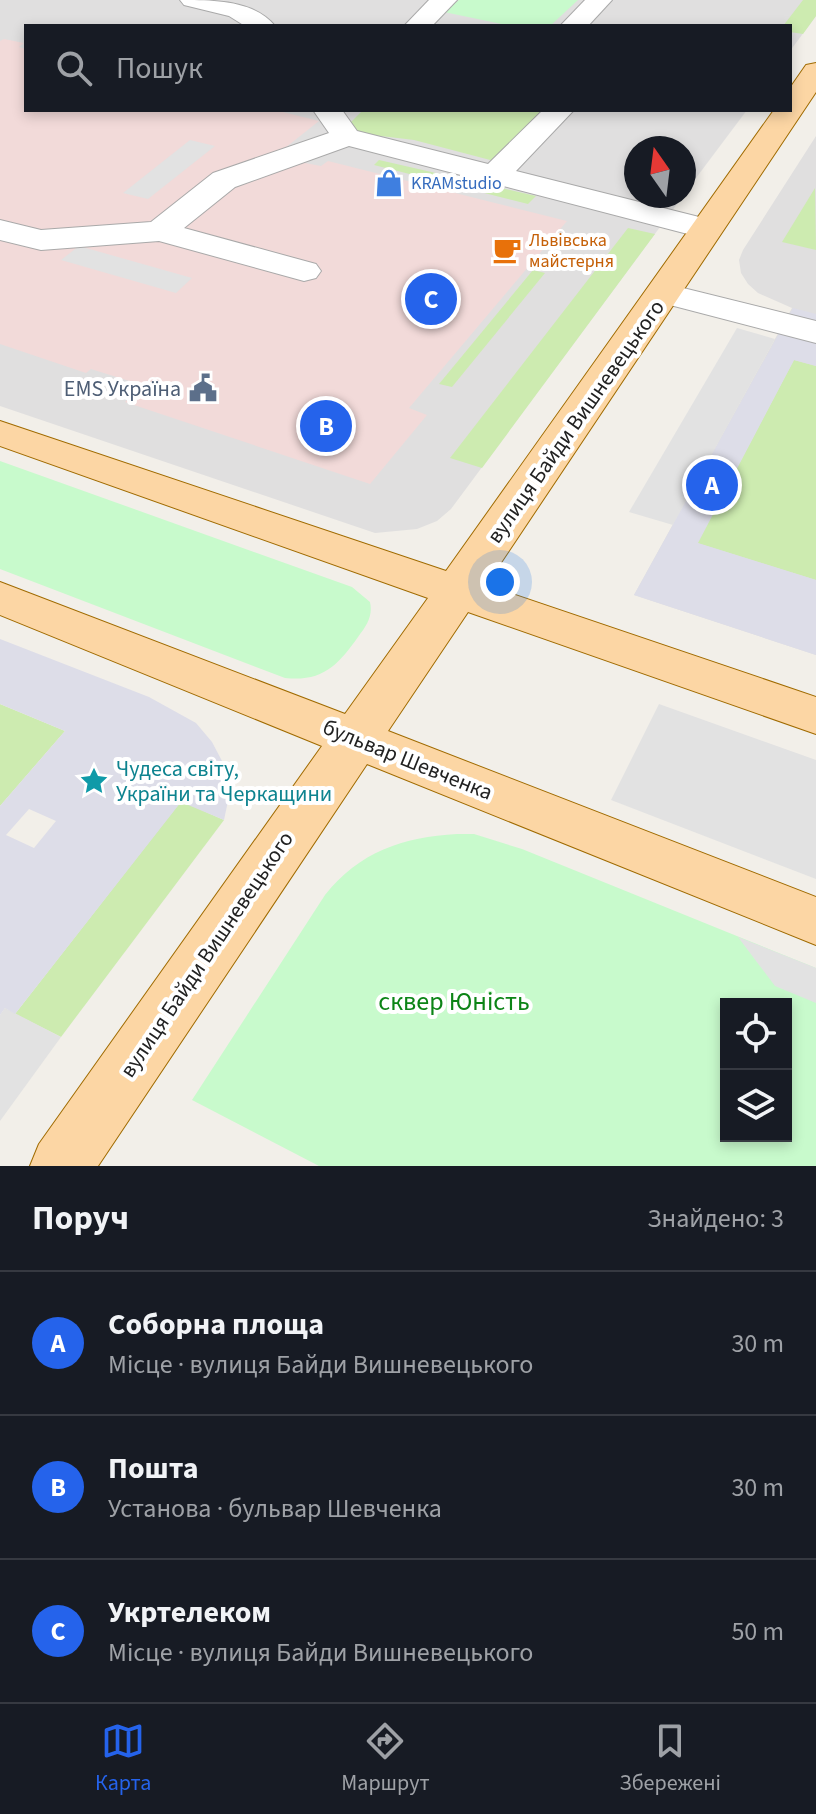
<!DOCTYPE html>
<html lang="uk">
<meta charset="utf-8">
<style>
:root{--surface:#171b24;--page:#20242c;--text:#f1f3f6;--muted:#9ea1a6;--line:#363941;--accent:#2563eb}
body{margin:0;font-family:"Source Sans 3",sans-serif;background:var(--page);color:var(--text)}
.controls{position:absolute;right:24px;bottom:24px;display:grid;overflow:hidden;border-radius:0px;box-shadow:0 4px 12px #0003}
.controls button{width:72px;height:72px;display:grid;place-items:center;padding:0;border:0;border-bottom:2px solid var(--line);background:var(--surface);color:var(--text);font:40px sans-serif}
.compass{position:absolute;left:624px;top:136px;width:72px;height:72px;border-radius:50%;background:var(--surface);box-shadow:0 4px 12px #0003;rotate:346deg}
.you{position:absolute;left:500px;top:582px;width:28px;height:28px;margin:-20px;border:6px solid #fff;border-radius:50%;background:#1a73e8;box-shadow:0 0 0 12px #1a73e833}
.badge{display:grid;place-items:center;width:52px;height:52px;border-radius:50%;background:var(--accent);color:#fff;font-size:26px;font-weight:700}
.pin{position:absolute;translate:-50% -50%;border:4px solid #fff;box-shadow:0 2px 8px #0006}
.list{margin:0;padding:0;list-style:none}
h2{display:flex;justify-content:space-between;align-items:center;height:104px;margin:0;padding:0 32px;font-size:34px}
h2 small{font-size:26px;font-weight:400;color:var(--muted)}
.list li{display:grid;grid-template-columns:52px 1fr auto;gap:24px;align-items:center;box-sizing:border-box;height:144px;padding:0 32px;border-top:2px solid var(--line)}
.list b{display:block;font-size:30px;white-space:nowrap}
.list p{margin:0;font-size:26px;white-space:nowrap;color:var(--muted)}
.list em{font-size:26px;font-style:normal;color:var(--muted)}
.icon{flex:none;width:44px;height:44px;fill:none;stroke:currentColor;stroke-width:2;stroke-linecap:round;stroke-linejoin:round}
.map{position:relative;flex:none;width:816px;height:1166px;overflow:hidden}
.search{position:absolute;background:var(--surface);box-shadow:0 4px 12px #0003;left:24px;right:24px;top:24px;height:88px;display:flex;align-items:center;gap:20px;box-sizing:border-box;padding:0 28px;border-radius:0px;color:var(--muted);font-size:30px}
.sheet{height:536px;background:var(--surface)}
nav{display:flex;justify-content:space-around;align-items:center;box-sizing:border-box;height:112px;border-top:2px solid var(--line);background:var(--surface);font-size:22px;color:var(--muted)}
nav a{display:grid;justify-items:center;gap:4px}
nav .on{color:var(--accent)}
.map>svg:first-child{display:block}
.residential{fill:#e0dfdf}
.commercial{fill:#f2dad9}
.grass{fill:#cdebb0}
.park{fill:#c8facc;fill-rule:evenodd}
.parking{fill:#e2e2e2}
.plaza{fill:#dddde8;fill-rule:evenodd}
.lines{fill:none;stroke-linecap:round;stroke-linejoin:round}
.minor-casing{stroke:#a9a9a9;stroke-width:2}
.major-casing{stroke:#a06b00;stroke-width:2}
.minor{fill:#fff;fill-rule:evenodd}
.major{fill:#fcd6a4;fill-rule:evenodd}
.labels{text-anchor:middle;stroke-width:8;stroke-linejoin:round;paint-order:stroke}
.far-shop-label{font-size:18px;fill:#366cbe;stroke:#fff;text-anchor:start}
.far-food-label{font-size:18px;fill:#c56008;stroke:#fff;text-anchor:start}
.service-label{font-size:22px;fill:#4e5e75;stroke:#fff;text-anchor:end}
.street-label{font-size:22px;fill:#222;stroke:#fff}
.culture-label{font-size:22px;fill:#0d838f;stroke:#fff;text-anchor:start}
.near-park-label{font-size:26px;fill:#0c8416;stroke:#fff}
</style>
<div class="map">
<svg width="816" height="1166" viewBox="0 0 816 1166">
<rect width="100%" height="100%" fill="#f2efe9"/>
<!-- residential -->
<g class="residential">
<polygon points="0,0 816,0 816,16 790,51 790,26 26,26 26,110 747,110 684,194 684,148 636,148 636,196 683,196 451,509 437,521 417,529 375,533 0,406"/>
<polygon points="816,136 816,655 634,595 792,308 758,293 748,284 741,273 739,260 743,250"/>
</g>
<!-- commercial -->
<polygon class="commercial" points="4,39 24,43 19,47 26,49 26,110 275,110 319,121 285,148 305,163 321,166 328,161 567,221 409,408 427,415 370,484 125,402 142,385 91,369 86,373 0,344 0,41"/>
<!-- grass -->
<g class="grass">
<polygon points="803,0 816,0 816,16 803,34 790,32 790,26 783,26"/>
<polygon points="363,110 547,110 494,161 414,140 356,133 349,124"/>
<polygon points="379,160 536,196 528,204 374,165"/>
<polygon points="815,188 816,250 782,242"/>
<polygon points="628,228 655,234 482,468 450,458"/>
<polygon points="533,270 545,273 452,387 439,384"/>
<polygon points="794,360 816,366 816,580 697,543"/>
<polygon points="0,704 65,731 0,806"/>
<polygon points="181,801 224,820 61,1037 15,1014"/>
</g>
<!-- park -->
<g class="park">
<polygon points="459,0 578,0 550,26 511,26 444,12"/>
<path d="M0,461L352,587L370,602C373,616 367,625 358,637C338,665 323,682 285,678L0,569Z"/>
<path d="M457,834H474L522,849L816,968V1166H319L192,1100L325,895C359,852 403,837 457,834ZM726,1004H786V1136H726Z"/>
</g>
<!-- parking -->
<g class="parking">
<polygon points="190,140 215,146 148,199 123,193"/>
<polygon points="79,246 192,278 176,293 61,260"/>
<polygon points="737,328 775,339 673,525 629,512"/>
<polygon points="659,704 816,760 816,879 611,800"/>
<polygon points="738,937 816,968 816,1003 775,986"/>
<polygon points="5,1008 61,1037 0,1121 0,1015"/>
</g>
<!-- plaza -->
<g class="plaza">
<polygon points="793,308 816,314 816,366 794,360 698,543 816,580 816,655 634,595"/>
<path d="M0,639L149,697L196,723L212,742L222,761L228,801L224,820L181,802L15,1014L5,1008L0,1015V806L65,731L0,704ZM29,809L56,821L34,848L6,835Z"/>
</g>
<g class="lines">
<defs>
<g id="minor">
<path d="M180,0C213,0 254,0 275,26H245L229,16L184,5Z"/>
<polygon points="429,0 457,0 432,26 404,26"/>
<polygon points="585,0 612,0 588,26 560,26"/>
<polygon points="313,110 342,110 357,131 488,164 543,110 574,110 516,171 719,222 723,229 719,236 707,239 349,146 235,187 184,228 316,264 321,271 316,278 304,281 159,241 41,250 0,240 0,220 41,230 151,222 213,173 329,133"/>
<polygon points="663,283 816,321 816,343 651,300 646,293 651,286"/>
</g>
<polygon id="major" points="816,63 816,92 486,585 816,697 816,734 468,612 388,731 816,897 816,945 367,764 98,1166 30,1166 39,1144 322,746 0,615 0,582 345,714 428,598 0,446 0,421 446,571 774,110 790,110 790,88 806,65"/>
</defs>
<!-- minor casing -->
<use href="#minor" class="minor-casing"/>
<!-- major casing -->
<use href="#major" class="major-casing"/>
<!-- minor -->
<use href="#minor" class="minor"/>
<!-- major -->
<use href="#major" class="major"/>
</g>
<!-- icons -->
<defs>
<symbol id="shop-bare" viewBox="-9 -9 18 18"><path d="M-5-2.5h2.3a2.7 3.5 0 0 1 5.4 0H5L5.5 6h-11ZM-1.5-2.5h3a1.5 2.3 0 0 0-3 0Z" fill="#3f7fe0" stroke="#fff" stroke-width="2.5" paint-order="stroke"/></symbol>
<symbol id="cafe-bare" viewBox="-9 -9 18 18"><path d="M-5.5-4.5H6V0H3Q3 3.5 0 3.5H-2.5Q-5.5 3.5-5.5 0ZM3-3.2v2h1.7v-2ZM-6 4.5H4V6H-6Z" fill="#e8710a" stroke="#fff" stroke-width="2.5" paint-order="stroke"/></symbol>
<symbol id="civic-bare" viewBox="-9 -9 18 18"><path d="M-.6-6.5H3V-4.5H.6V-3L4-1V1h2V6H-6V1h2V-1L-.6-3ZM-1.2 2.5V6h2.4V2.5Z" fill="#5c6f8a" stroke="#fff" stroke-width="2.5" paint-order="stroke"/></symbol>
<symbol id="sight-bare" viewBox="-9 -9 18 18"><path d="M0-6L1.8-2.2L6-1.7L2.9 1.2L3.7 5.4L0 3.3L-3.7 5.4L-2.9 1.2L-6-1.7L-1.8-2.2Z" fill="#0f9aa8" stroke="#fff" stroke-width="2.5" paint-order="stroke"/></symbol>
</defs>
<g fill-rule="evenodd">
<use href="#shop-bare" x="369" y="163" width="40" height="40"/>
<use href="#cafe-bare" x="487" y="230" width="40" height="40"/>
<use href="#civic-bare" x="183" y="368" width="40" height="40"/>
<use href="#sight-bare" x="74" y="761" width="40" height="40"/>
</g>
<g class="labels">
<!-- far-shop labels -->
<g class="far-shop-label">
<text x="411" y="189">KRAMstudio</text>
</g>
<!-- far-food labels -->
<g class="far-food-label">
<text x="529" y="246">Львівська<tspan x="529" dy="21">майстерня</tspan></text>
</g>
<!-- service labels -->
<g class="service-label">
<text x="181" y="396">EMS Україна</text>
</g>
<!-- street labels -->
<g class="street-label">
<text transform="translate(575 421) rotate(-55)" y="8">вулиця Байди Вишневецького</text>
<text transform="translate(408 759) rotate(22)" y="8">бульвар Шевченка</text>
<text transform="translate(206 954) rotate(-56)" y="8">вулиця Байди Вишневецького</text>
</g>
<!-- culture labels -->
<g class="culture-label">
<text x="116" y="776">Чудеса світу,<tspan x="116" dy="25">України та Черкащини</tspan></text>
</g>
<!-- near-park labels -->
<g class="near-park-label">
<text x="454" y="1010">сквер Юність</text>
</g>
</g>
</svg>
<div class="controls">
<button><svg class="icon" aria-label="locate" viewBox="0 0 24 24"><circle cx="12" cy="12" r="6"/><path d="M12 2v4M12 18v4M2 12h4M18 12h4"/></svg></button>
<button><svg class="icon" aria-label="layers" viewBox="0 0 24 24"><path d="M12 4l9 5-9 5-9-5zM3 14l9 5 9-5"/></svg></button>
</div>
<svg class="compass" viewBox="-18 -18 36 36"><path d="M0-13l5 13h-10z" fill="#e53935"/><path d="M0 13l5-13h-10z" fill="#9ea1a6"/></svg>
<div class="you"></div>
<div class="pin badge" style="left:712px;top:485px">A</div>
<div class="pin badge" style="left:326px;top:426px">B</div>
<div class="pin badge" style="left:431px;top:299px">C</div>
<div class="search"><svg class="icon" aria-label="search" viewBox="0 0 24 24"><circle cx="10" cy="10" r="6"/><path d="M15 15l6 6"/></svg>Пошук</div>
</div>
<section class="sheet">
<h2>Поруч<small>Знайдено: 3</small></h2>
<ul class="list">
<li><span class="badge">A</span><div><b>Соборна площа</b><p>Місце · вулиця Байди Вишневецького</p></div><em>30 m</em></li>
<li><span class="badge">B</span><div><b>Пошта</b><p>Установа · бульвар Шевченка</p></div><em>30 m</em></li>
<li><span class="badge">C</span><div><b>Укртелеком</b><p>Місце · вулиця Байди Вишневецького</p></div><em>50 m</em></li>
</ul>
</section>
<nav>
<a class="on"><svg class="icon" aria-label="map" viewBox="0 0 24 24"><path d="M3 6l6-2 6 2 6-2v14l-6 2-6-2-6 2zM9 4v14M15 6v14"/></svg>Карта</a>
<a><svg class="icon" aria-label="directions" viewBox="0 0 24 24"><path d="M12 3l9 9-9 9-9-9zM9 14v-3h6M13 9l2 2-2 2"/></svg>Маршрут</a>
<a><svg class="icon" aria-label="saved" viewBox="0 0 24 24"><path d="M7 4h10v16l-5-4-5 4z"/></svg>Збережені</a>
</nav>
